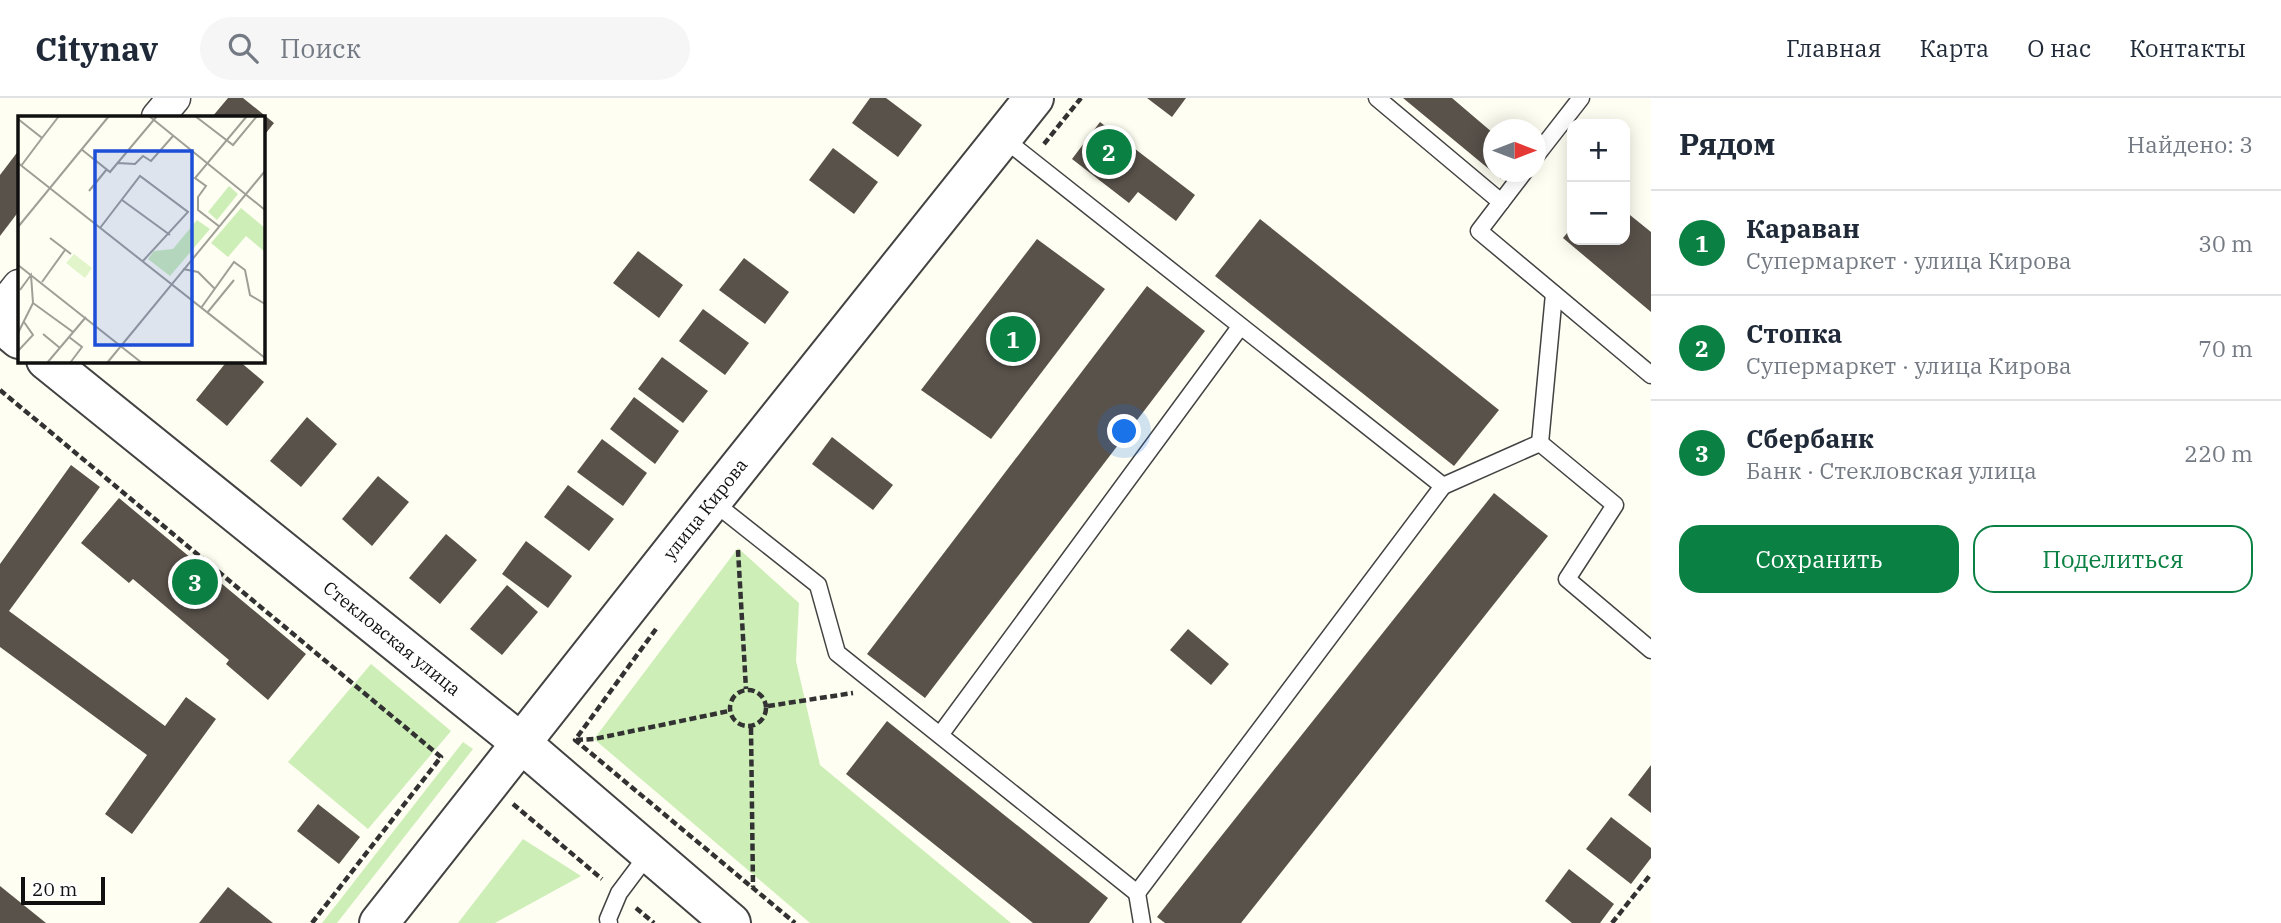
<!DOCTYPE html>
<html lang="ru">
<meta charset="utf-8">
<style>
:root{--surface:#fff;--page:#f6f6f7;--text:#1f2937;--muted:#747a83;--line:#e0e1e3;--accent:#0b8043}
body{margin:0;font-family:"IBM Plex Serif",serif;background:var(--page);color:var(--text)}
.controls{position:absolute;right:21px;top:21px;display:grid;overflow:hidden;border-radius:14px;box-shadow:0 4px 18px #0003}
.controls button{width:63px;height:63px;display:grid;place-items:center;padding:0;border:0;border-bottom:2px solid var(--line);background:var(--surface);color:var(--text);font:35px sans-serif}
.compass{position:absolute;left:1483px;top:21px;width:63px;height:63px;border-radius:50%;background:var(--surface);box-shadow:0 4px 18px #0003;rotate:90deg}
.scale{position:absolute;left:21px;bottom:18px;width:84px;box-sizing:border-box;padding-left:7px;border:4px solid #101010;border-top:0;font-size:19px;line-height:24px;white-space:nowrap;color:#101010;-webkit-text-stroke:5px #fff;paint-order:stroke}
.you{position:absolute;left:1125px;top:334px;width:24px;height:24px;margin:-18px;border:5px solid #fff;border-radius:50%;background:#1a73e8;box-shadow:0 0 0 10px #1a73e833}
.badge{display:grid;place-items:center;width:46px;height:46px;border-radius:50%;background:var(--accent);color:#fff;font-size:23px;font-weight:700}
.pin{position:absolute;translate:-50% -50%;border:4px solid #fff;box-shadow:0 2px 7px #0006}
.list{margin:0;padding:0;list-style:none}
h2{display:flex;justify-content:space-between;align-items:center;height:91px;margin:0;padding:0 28px;font-size:30px}
h2 small{font-size:23px;font-weight:400;color:var(--muted)}
.list li{display:grid;grid-template-columns:46px 1fr auto;gap:21px;align-items:center;box-sizing:border-box;height:105px;padding:0 28px;border-top:2px solid var(--line)}
.list b{display:block;font-size:26px;white-space:nowrap}
.list p{margin:0;font-size:23px;white-space:nowrap;color:var(--muted)}
.list em{font-size:23px;font-style:normal;color:var(--muted)}
.actions{display:flex;gap:14px;padding:21px 28px}
.actions a{flex:1;padding:16px 0;border:2px solid var(--accent);border-radius:21px;text-align:center;font-size:24px;color:var(--accent)}
.actions .main{background:var(--accent);color:#fff}
.icon{flex:none;width:38px;height:38px;fill:none;stroke:currentColor;stroke-width:2;stroke-linecap:round;stroke-linejoin:round}
.map{position:relative;flex:none;width:1651px;height:825px;overflow:hidden}
header{display:flex;align-items:center;gap:42px;box-sizing:border-box;height:98px;padding:0 35px;background:var(--surface);border-bottom:2px solid var(--line)}
header strong{font-size:33px}
nav{display:flex;gap:38px;margin-inline-start:auto;font-size:24px}
.search{width:490px;height:63px;background:var(--page);display:flex;align-items:center;gap:18px;box-sizing:border-box;padding:0 24px;border-radius:38px;color:var(--muted);font-size:26px}
main{display:flex}
aside{flex:1;background:var(--surface)}
.map>svg:first-child{display:block}
.green{fill:#ceeeb8}
.building{fill:#59524b}
.lines{fill:none;stroke-linecap:round;stroke-linejoin:round}
.service-casing{stroke:#434343;stroke-width:19}
.minor-casing{stroke:#434343;stroke-width:35}
.tertiary-casing{stroke:#434343;stroke-width:42}
.path{stroke:#323232;stroke-width:4.5;stroke-dasharray:7 3.5;stroke-linecap:butt}
.service{stroke:#fff;stroke-width:16}
.minor{stroke:#fff;stroke-width:32}
.tertiary{stroke:#fff;stroke-width:38}
.labels{text-anchor:middle;stroke-width:7;stroke-linejoin:round;paint-order:stroke}
.street-label{font-size:18px;fill:#101010;stroke:#fff}
.inset-road{fill:none;stroke:#9f9f98;stroke-width:2}
.view{fill:#1d4ed8;fill-opacity:0.15;stroke:#1d4ed8;stroke-width:3.5}
.inset-edge{fill:none;stroke:#101010;stroke-width:3.5}
</style>
<header>
<strong>Citynav</strong>
<div class="search"><svg class="icon" aria-label="search" viewBox="0 0 24 24"><circle cx="10" cy="10" r="6"/><path d="M15 15l6 6"/></svg>Поиск</div>
<nav><a>Главная</a><a>Карта</a><a>О нас</a><a>Контакты</a></nav>
</header>
<main>
<div class="map">
<svg width="1651" height="825" viewBox="0 0 1651 825">
<rect width="100%" height="100%" fill="#fffef2"/>
<!-- green -->
<g class="green">
<polygon points="738,450 799,505 796,563 820,667 1011,825 810,825 594,641"/>
<polygon points="371,566 451,633 368,731 288,664"/>
<polygon points="463,644 473,651 337,825 322,825"/>
<polygon points="523,741 581,778 495,825 458,825"/>
</g>
<!-- building -->
<g class="building">
<polygon points="228,0 243,0 274,25 262,40 262,19 212,19"/>
<polygon points="870,0 886,0 922,27 898,59 852,25"/>
<polygon points="1147,0 1186,0 1172,19"/>
<polygon points="1403,0 1452,0 1493,35 1493,74 1507,74 1501,81"/>
<polygon points="1100,24 1195,97 1176,123 1138,94 1129,105 1072,61"/>
<polygon points="833,50 878,84 854,116 809,82"/>
<polygon points="19,52 19,113 0,138 0,77"/>
<polygon points="1625,113 1651,134 1651,214 1563,140 1572,129 1572,142 1625,142"/>
<polygon points="1260,121 1499,312 1454,368 1215,178"/>
<polygon points="1037,141 1105,191 991,341 921,292"/>
<polygon points="638,153 683,187 659,220 613,185"/>
<polygon points="744,160 789,194 765,226 719,192"/>
<polygon points="1147,188 1205,233 925,600 867,556"/>
<polygon points="703,211 749,245 725,277 679,243"/>
<polygon points="662,259 708,293 683,325 638,291"/>
<polygon points="228,262 238,262 264,284 227,328 196,302"/>
<polygon points="634,299 679,333 655,366 610,331"/>
<polygon points="307,319 337,346 301,389 270,363"/>
<polygon points="832,339 893,387 873,412 812,366"/>
<polygon points="602,341 647,375 623,408 577,374"/>
<polygon points="71,367 100,389 9,513 165,628 186,599 216,621 132,736 105,716 147,657 0,549 0,466"/>
<polygon points="378,378 409,404 372,448 342,421"/>
<polygon points="568,387 614,421 589,453 544,419"/>
<polygon points="1494,395 1548,438 1241,825 1165,825 1157,819"/>
<polygon points="119,400 306,556 268,602 226,566 229,562 133,481 129,485 81,445"/>
<polygon points="446,436 477,462 440,506 409,480"/>
<polygon points="526,443 572,478 548,510 502,476"/>
<polygon points="507,487 538,514 502,557 470,531"/>
<polygon points="1188,531 1229,566 1211,587 1170,552"/>
<polygon points="887,623 1108,800 1089,825 1033,825 846,676"/>
<polygon points="1651,667 1651,715 1628,697"/>
<polygon points="318,706 360,739 339,766 297,733"/>
<polygon points="1611,719 1651,750 1651,760 1631,786 1586,751"/>
<polygon points="1569,771 1614,806 1600,825 1572,825 1545,803"/>
<polygon points="0,788 46,825 0,825"/>
<polygon points="228,789 273,825 199,825"/>
</g>
<g class="lines">
<defs>
<g id="service">
<polyline points="1377,0 1501,104"/>
<polyline points="1535,59 1581,0"/>
<polyline points="1524,74 1479,133 1651,277"/>
<polyline points="1554,196 1540,345 1615,407 1567,481 1651,552"/>
<polyline points="1443,388 1540,345"/>
<polyline points="712,403 818,487 837,555 1137,795 1443,388 1003,40"/>
<polyline points="940,637 1240,229"/>
<polyline points="1137,795 1142,825"/>
<polyline points="609,825 608,821 619,795 649,755"/>
</g>
<g id="minor">
<polyline points="158,19 174,0"/>
<polyline points="0,212 19,188"/>
</g>
<g id="tertiary">
<polyline points="0,225 19,241"/>
<path id="s1" d="M46,262L521,645L731,825"/>
<path id="s2" d="M379,825L712,403L1034,0"/>
</g>
</defs>
<!-- service casing -->
<use href="#service" class="service-casing"/>
<!-- minor casing -->
<use href="#minor" class="minor-casing"/>
<!-- tertiary casing -->
<use href="#tertiary" class="tertiary-casing"/>
<!-- path -->
<g class="path">
<polyline points="1044,46 1081,0"/>
<polyline points="0,292 441,659 312,825"/>
<polyline points="738,452 746,591"/>
<polyline points="656,531 575,642 795,825"/>
<circle cx="748" cy="610" r="18"/>
<polyline points="768,608 853,595"/>
<polyline points="751,630 753,789"/>
<polyline points="576,642 594,641 729,613"/>
<polyline points="513,706 602,781"/>
<polyline points="636,810 654,825"/>
<polyline points="1612,825 1651,776"/>
</g>
<!-- service -->
<use href="#service" class="service"/>
<!-- minor -->
<use href="#minor" class="minor"/>
<!-- tertiary -->
<use href="#tertiary" class="tertiary"/>
</g>
<g class="labels">
<!-- street labels -->
<g class="street-label">
<text dy="6" stroke="none"><textPath href="#s2" startOffset="527">улица Кирова</textPath></text>
<text dy="6" stroke="none"><textPath href="#s1" startOffset="444">Стекловская улица</textPath></text>
</g>
</g>
<!-- overview -->
<g transform="translate(18 18)">
<rect width="247" height="247" fill="#fffef2"/>
<path d="M211,70L220,78L199,104L190,96ZM223,92L247,112V136L228,120L210,141L193,127ZM179,104L192,113L152,160L130,143L136,135L155,133Z" fill="#ceeeb8"/>
<path d="M56,138L74,152L67,162L48,147Z" fill="#e1f4ca"/>
<path class="inset-road" d="M131,0L247,94M177,0L215,29L239,0M0,3L24,22L3,50M24,22L41,0M63,33L92,56L139,0M0,47L247,242M100,47L117,48L125,40L133,45L155,20M71,75L89,53M104,84L152,119M0,111L91,0M202,111L180,94V81L188,70L177,62L229,0M82,112L122,60L170,96L124,146M32,122L53,138M0,149L124,247M165,153L180,156L197,173M24,166L47,134M15,187L55,216M183,192L216,146L227,154L232,179L247,188M189,197L216,164M0,217L15,187L13,159L2,174M25,218L42,232M51,221L64,231L52,247M0,235L15,219L6,206M29,247L68,201M89,247L247,55"/>
<path class="view" d="M77,35H174V229H77Z"/>
<rect width="247" height="247" class="inset-edge"/>
</g>
</svg>
<div class="controls">
<button>+</button>
<button>−</button>
</div>
<svg class="compass" viewBox="-18 -18 36 36"><path d="M0-13l5 13h-10z" fill="#e53935"/><path d="M0 13l5-13h-10z" fill="#747a83"/></svg>
<div class="scale">20 m</div>
<div class="you"></div>
<div class="pin badge" style="left:1013px;top:241px">1</div>
<div class="pin badge" style="left:1109px;top:54px">2</div>
<div class="pin badge" style="left:195px;top:484px">3</div>
</div>
<aside>
<h2>Рядом<small>Найдено: 3</small></h2>
<ul class="list">
<li><span class="badge">1</span><div><b>Караван</b><p>Супермаркет · улица Кирова</p></div><em>30 m</em></li>
<li><span class="badge">2</span><div><b>Стопка</b><p>Супермаркет · улица Кирова</p></div><em>70 m</em></li>
<li><span class="badge">3</span><div><b>Сбербанк</b><p>Банк · Стекловская улица</p></div><em>220 m</em></li>
</ul>
<div class="actions"><a class="main">Сохранить</a><a>Поделиться</a></div>
</aside>
</main>
